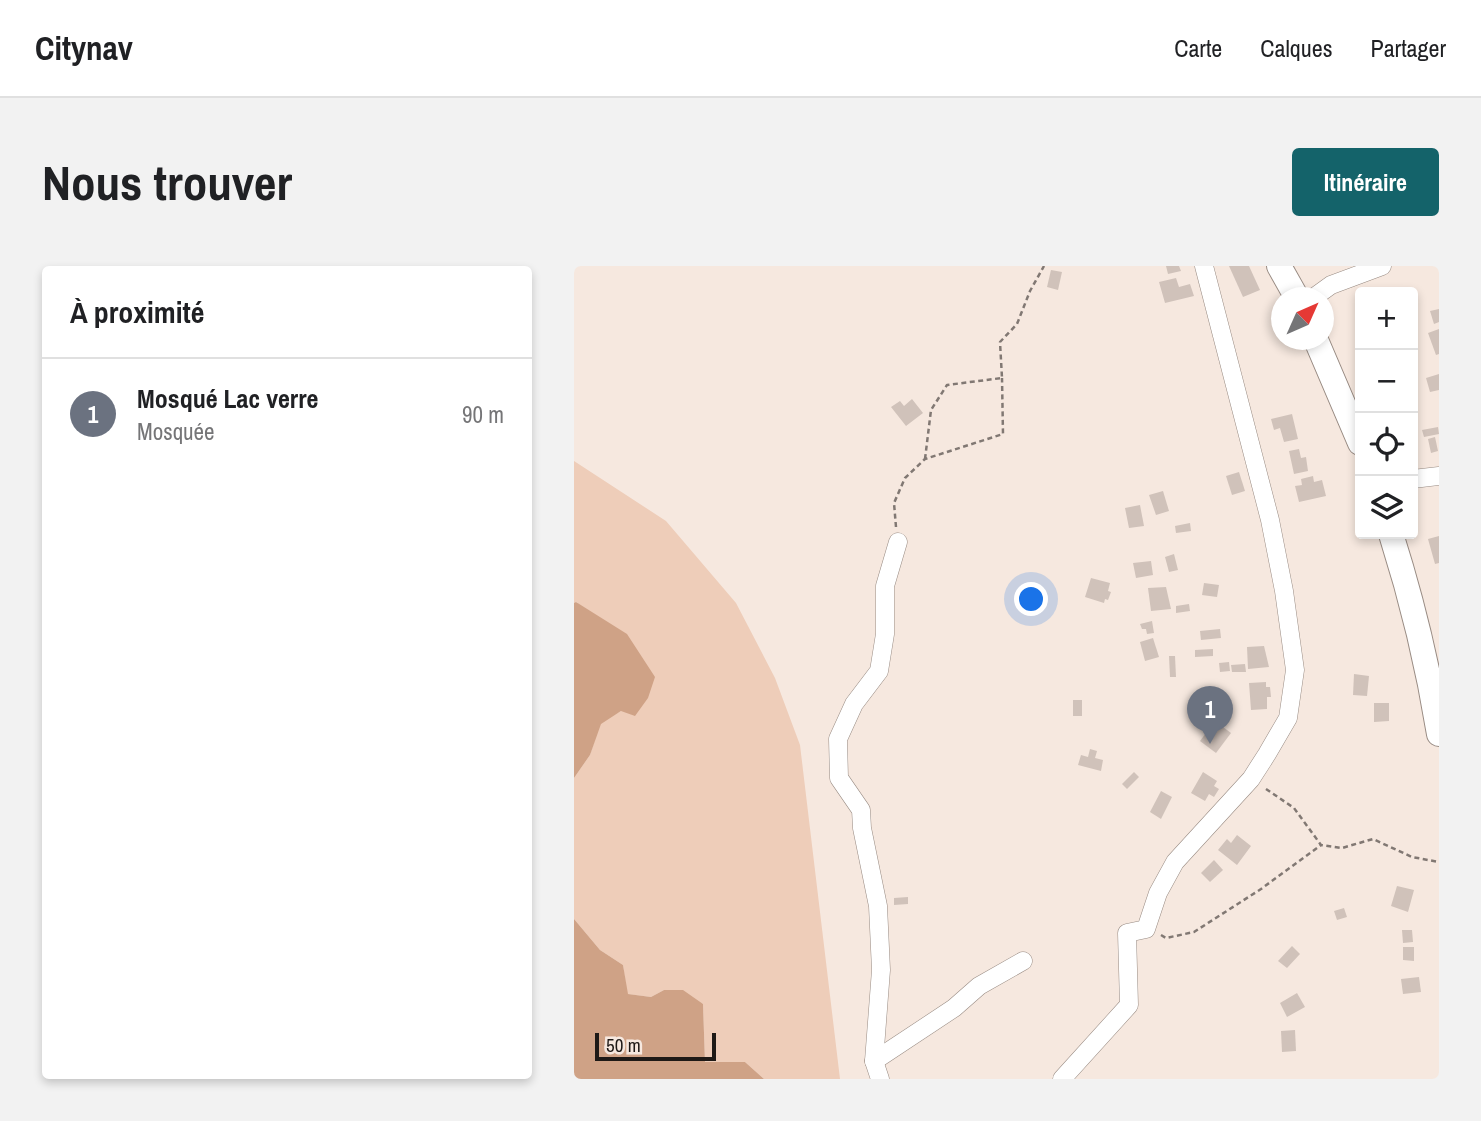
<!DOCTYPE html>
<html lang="fr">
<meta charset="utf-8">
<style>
:root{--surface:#fff;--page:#f2f2f2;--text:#202124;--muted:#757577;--line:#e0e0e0;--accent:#14636a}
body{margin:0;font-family:"Archivo Narrow",sans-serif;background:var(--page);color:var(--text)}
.controls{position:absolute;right:21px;top:21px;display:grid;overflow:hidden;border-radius:7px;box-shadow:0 4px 10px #0003}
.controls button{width:63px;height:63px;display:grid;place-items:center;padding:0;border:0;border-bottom:2px solid var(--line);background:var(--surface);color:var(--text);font:35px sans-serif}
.compass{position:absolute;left:697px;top:21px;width:63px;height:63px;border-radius:50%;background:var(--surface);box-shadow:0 4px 10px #0003;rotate:45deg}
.scale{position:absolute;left:21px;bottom:18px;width:121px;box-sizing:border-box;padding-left:7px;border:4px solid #1e1916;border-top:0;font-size:19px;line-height:24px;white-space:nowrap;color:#1e1916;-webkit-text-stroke:5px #f6e8df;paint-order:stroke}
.you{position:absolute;left:458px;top:334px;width:24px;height:24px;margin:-18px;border:5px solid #fff;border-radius:50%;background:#1a73e8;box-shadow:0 0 0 10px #1a73e833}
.badge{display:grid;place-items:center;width:46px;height:46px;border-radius:50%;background:var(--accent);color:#fff;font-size:23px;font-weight:700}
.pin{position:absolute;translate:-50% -58px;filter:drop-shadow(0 2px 4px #0008)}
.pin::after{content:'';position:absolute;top:37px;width:24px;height:21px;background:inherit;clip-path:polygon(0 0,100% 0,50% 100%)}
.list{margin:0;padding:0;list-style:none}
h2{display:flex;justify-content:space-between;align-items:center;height:91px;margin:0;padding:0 28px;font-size:30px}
h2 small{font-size:23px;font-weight:400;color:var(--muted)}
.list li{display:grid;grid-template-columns:46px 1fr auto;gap:21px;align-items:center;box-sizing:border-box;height:112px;padding:0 28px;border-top:2px solid var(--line)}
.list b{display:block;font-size:26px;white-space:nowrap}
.list p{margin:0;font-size:23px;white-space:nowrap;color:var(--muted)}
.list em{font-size:23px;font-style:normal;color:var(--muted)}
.icon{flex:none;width:38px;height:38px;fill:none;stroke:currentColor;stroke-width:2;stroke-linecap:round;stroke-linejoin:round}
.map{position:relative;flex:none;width:865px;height:813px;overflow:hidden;border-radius:7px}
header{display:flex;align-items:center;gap:42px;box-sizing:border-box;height:98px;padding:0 35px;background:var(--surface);border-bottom:2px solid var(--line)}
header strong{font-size:33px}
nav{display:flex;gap:38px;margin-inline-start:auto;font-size:24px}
.intro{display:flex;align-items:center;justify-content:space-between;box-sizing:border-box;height:168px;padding:0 42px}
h1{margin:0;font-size:49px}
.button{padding:18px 32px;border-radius:7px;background:var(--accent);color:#fff;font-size:24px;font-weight:700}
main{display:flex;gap:42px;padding:0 42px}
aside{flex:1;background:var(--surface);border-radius:7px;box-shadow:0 4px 10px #0003}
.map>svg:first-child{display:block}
.green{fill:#eecdb9}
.water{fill:#cfa286}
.building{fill:#d0c2ba}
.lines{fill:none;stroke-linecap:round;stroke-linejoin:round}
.minor-casing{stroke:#988b83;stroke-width:19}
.highway-casing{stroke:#988b83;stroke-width:26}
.path{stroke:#817873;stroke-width:2.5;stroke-dasharray:5 3.5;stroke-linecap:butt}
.minor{stroke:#fff;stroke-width:18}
.highway{stroke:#fff;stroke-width:24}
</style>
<header>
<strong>Citynav</strong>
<nav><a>Carte</a><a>Calques</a><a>Partager</a></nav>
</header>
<div class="intro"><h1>Nous trouver</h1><a class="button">Itinéraire</a></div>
<main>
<aside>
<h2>À proximité<small></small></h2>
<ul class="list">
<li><span class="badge" style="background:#6b7280">1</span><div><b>Mosqué Lac verre</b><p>Mosquée</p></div><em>90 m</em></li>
</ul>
</aside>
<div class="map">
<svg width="865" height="813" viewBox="0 0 865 813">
<rect width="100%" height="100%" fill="#f6e8df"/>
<!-- green -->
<polygon class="green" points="0,195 92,255 162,337 201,412 226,479 266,813 190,813 171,796 131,797 129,738 90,724 77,731 53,728 49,699 26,684 0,653 0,512 16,489 26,457 47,445 3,336 0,337"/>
<!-- water -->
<g class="water">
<polygon points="2,336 53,368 81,411 74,432 61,450 47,445 27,458 16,489 0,512 0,337"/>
<polygon points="0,653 26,684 49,699 54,728 77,731 90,724 109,724 129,738 131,796 171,796 190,813 0,813"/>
</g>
<!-- building -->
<g class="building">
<polygon points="592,0 605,0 607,5 594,8"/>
<polygon points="655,0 675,0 686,24 669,31"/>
<polygon points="477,4 488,6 484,24 473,21"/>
<polygon points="602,12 605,21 616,18 620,30 591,37 585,16"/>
<polygon points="865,43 865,56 860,58 856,45"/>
<polygon points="865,63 865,88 862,89 854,67"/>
<polygon points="865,108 865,124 856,126 852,112"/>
<polygon points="338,133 349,147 332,160 317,141 326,135 330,140"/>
<polygon points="718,148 724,173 710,176 706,162 700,164 697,153"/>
<polygon points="864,161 865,168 850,171 848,164"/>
<polygon points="861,171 864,185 857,187 854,173"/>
<polygon points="725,183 727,192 732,191 734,205 720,208 715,185"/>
<polygon points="665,206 671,225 658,229 652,210"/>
<polygon points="739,210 740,216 748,214 752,230 725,236 721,220 728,219 727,213"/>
<polygon points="589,225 595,245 582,249 575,229"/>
<polygon points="566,239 570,260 555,262 551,242"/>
<polygon points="616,257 617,265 602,267 601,260"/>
<polygon points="865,270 865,297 861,298 854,273"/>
<polygon points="600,288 604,304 595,306 591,291"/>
<polygon points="577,295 579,309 562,312 559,297"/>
<polygon points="517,312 536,317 534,325 537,326 534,334 531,333 530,337 511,331"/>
<polygon points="630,317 645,319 643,331 628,329"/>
<polygon points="592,321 597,343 577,345 574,322"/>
<polygon points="615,338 616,345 602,347 602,340"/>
<polygon points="578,355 580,367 573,368 572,363 568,363 566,358"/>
<polygon points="646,363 647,372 627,374 626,365"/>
<polygon points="579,372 585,391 571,395 566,376"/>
<polygon points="690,380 695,401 674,403 673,381"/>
<polygon points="639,383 639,390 621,391 621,384"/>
<polygon points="595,390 601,390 602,411 596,411"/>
<polygon points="655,396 656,405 646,406 645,397"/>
<polygon points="671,398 672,406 658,406 657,399"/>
<polygon points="780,408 795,410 793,430 779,429"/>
<polygon points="692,416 692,421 696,421 697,431 693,431 693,443 677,444 675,417"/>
<rect x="499" y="434" width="9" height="16"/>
<polygon points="800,437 815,437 815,455 800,456"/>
<polygon points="641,455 657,467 642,487 626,475"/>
<polygon points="516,483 523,485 521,492 529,494 527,505 504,499 507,489 514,491"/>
<polygon points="560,506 565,511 553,523 548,518"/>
<polygon points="629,506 643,515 640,520 645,523 640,531 635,528 631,535 617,527"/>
<polygon points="587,525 598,531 587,553 576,546"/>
<polygon points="663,569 677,580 663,599 644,584 653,573 657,577"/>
<polygon points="640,594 649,604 636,616 627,607"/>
<polygon points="823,620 840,624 834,646 817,640"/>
<polygon points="334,631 334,638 320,639 320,632"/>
<polygon points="770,642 773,651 763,654 760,645"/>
<polygon points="828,664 838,664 839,676 829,677"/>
<polygon points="718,680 726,688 713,702 704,695"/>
<polygon points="829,681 840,681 840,695 829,694"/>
<polygon points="845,711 847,726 829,728 827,713"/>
<polygon points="723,727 731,741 713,751 706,737"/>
<polygon points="721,764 722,785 708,786 707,765"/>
</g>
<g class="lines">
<defs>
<g id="minor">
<polyline points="739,32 757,19 808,0"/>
<polyline points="839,213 865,210"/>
<polyline points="300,795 380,742 405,720 449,695"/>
<polyline points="306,813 300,795 307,704 304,640 288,562 287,544 265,512 264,473 280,438 305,405 311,368 311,320 324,276"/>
<polyline points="488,813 555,739 553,667 572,663 584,627 601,596 677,513 693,488 714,452 721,404 710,325 696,254 630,0"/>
</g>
<g id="highway">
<polyline points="705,0 723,32"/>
<polyline points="742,74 786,177"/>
<path d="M817,268C838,334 854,400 865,468"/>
</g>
</defs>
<!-- minor casing -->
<use href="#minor" class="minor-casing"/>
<!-- highway casing -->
<use href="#highway" class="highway-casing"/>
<!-- path -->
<g class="path">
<polyline points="351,193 357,144 373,119 428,112 426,76 443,58 456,25 470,0"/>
<polyline points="322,261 320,237 331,212 351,193 429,168 428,112"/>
<polyline points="692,523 720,542 747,579 768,582 799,573 838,591 865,596"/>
<polyline points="587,669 592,672 620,666 687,623 747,579"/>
</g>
<!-- minor -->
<use href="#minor" class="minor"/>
<!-- highway -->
<use href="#highway" class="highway"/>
</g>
</svg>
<div class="controls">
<button>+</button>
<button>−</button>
<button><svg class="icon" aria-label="locate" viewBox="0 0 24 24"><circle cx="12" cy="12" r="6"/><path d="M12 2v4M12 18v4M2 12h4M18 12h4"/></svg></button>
<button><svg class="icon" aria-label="layers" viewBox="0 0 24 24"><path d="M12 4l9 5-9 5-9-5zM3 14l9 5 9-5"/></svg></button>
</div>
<svg class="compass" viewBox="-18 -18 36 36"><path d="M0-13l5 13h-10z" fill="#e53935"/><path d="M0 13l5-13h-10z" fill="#757577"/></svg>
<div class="scale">50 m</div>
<div class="you"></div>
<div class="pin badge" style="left:636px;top:478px;background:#6b7280">1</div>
</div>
</main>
